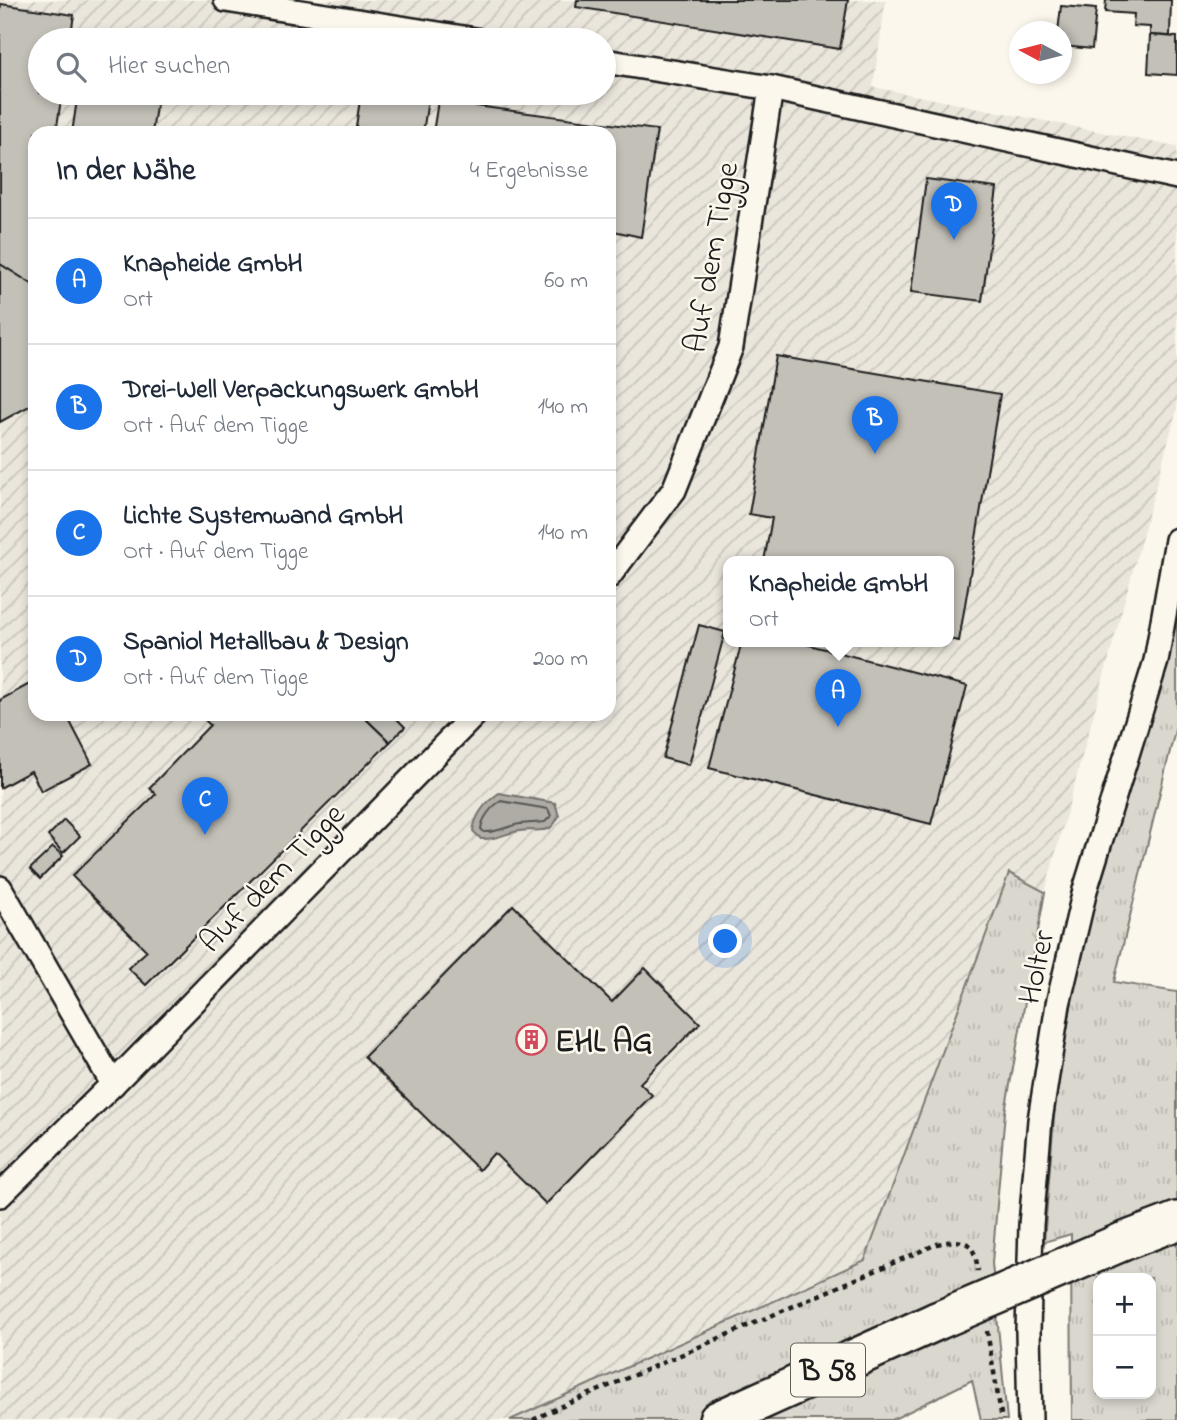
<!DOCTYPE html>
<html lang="de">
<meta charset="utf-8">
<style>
:root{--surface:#fff;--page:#f2f2f3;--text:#1f2937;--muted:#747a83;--line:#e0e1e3;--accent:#1a73e8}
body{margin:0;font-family:"Indie Flower",sans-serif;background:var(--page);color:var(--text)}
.controls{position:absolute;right:21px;bottom:21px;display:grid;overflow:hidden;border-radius:14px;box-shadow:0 4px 10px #0003}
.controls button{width:63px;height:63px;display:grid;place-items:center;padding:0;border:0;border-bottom:2px solid var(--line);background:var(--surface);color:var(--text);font:35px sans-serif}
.compass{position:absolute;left:1009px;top:21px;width:63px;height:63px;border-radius:50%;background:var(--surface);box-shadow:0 4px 10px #0003;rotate:277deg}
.you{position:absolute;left:726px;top:942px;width:24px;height:24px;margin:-18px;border:5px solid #fff;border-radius:50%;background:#1a73e8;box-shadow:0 0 0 10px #1a73e833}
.badge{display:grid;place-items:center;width:46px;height:46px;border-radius:50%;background:var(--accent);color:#fff;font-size:23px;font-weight:700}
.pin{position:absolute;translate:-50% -58px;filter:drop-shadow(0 2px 4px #0008)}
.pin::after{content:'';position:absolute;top:37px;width:24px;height:21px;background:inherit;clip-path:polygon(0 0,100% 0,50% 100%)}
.popup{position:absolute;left:723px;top:556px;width:231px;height:91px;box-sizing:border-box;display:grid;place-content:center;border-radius:14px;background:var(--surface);filter:drop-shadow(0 2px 5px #0005);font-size:23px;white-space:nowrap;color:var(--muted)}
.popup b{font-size:26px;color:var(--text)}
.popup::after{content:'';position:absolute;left:50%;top:100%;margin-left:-14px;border:14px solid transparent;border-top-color:var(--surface)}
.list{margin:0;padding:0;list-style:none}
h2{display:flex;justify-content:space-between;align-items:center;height:91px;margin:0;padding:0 28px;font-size:30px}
h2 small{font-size:23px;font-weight:400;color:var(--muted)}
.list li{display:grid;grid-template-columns:46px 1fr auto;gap:21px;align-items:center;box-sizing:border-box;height:126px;padding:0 28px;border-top:2px solid var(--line)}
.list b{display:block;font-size:26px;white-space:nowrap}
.list p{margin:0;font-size:23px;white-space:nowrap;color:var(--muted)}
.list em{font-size:23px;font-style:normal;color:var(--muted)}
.icon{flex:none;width:38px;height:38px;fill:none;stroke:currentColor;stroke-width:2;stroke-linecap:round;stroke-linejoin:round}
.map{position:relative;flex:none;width:1177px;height:1420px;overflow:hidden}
.search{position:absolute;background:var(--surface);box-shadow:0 4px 10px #0003;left:28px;top:28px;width:588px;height:77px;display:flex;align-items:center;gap:18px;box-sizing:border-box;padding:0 24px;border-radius:38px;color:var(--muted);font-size:26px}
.panel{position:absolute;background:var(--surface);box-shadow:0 4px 10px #0003;left:28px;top:126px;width:588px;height:595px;border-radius:21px}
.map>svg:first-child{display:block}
.industrial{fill:url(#industrial-furrows);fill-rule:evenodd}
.grass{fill:url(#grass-tufts);stroke:#7b7a75;stroke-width:2;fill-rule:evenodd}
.water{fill:#afaca5;stroke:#74726e;stroke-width:2}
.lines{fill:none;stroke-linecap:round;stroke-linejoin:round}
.shore{stroke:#575653;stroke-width:2}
.building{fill:#c3c0b8;stroke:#1c1c1c;stroke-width:2}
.minor-casing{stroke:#1c1c1c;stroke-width:28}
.primary-casing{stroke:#1c1c1c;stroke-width:42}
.path{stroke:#1c1c1c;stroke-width:4.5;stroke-dasharray:5 5;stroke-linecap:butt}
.minor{stroke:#fbf7ec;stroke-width:23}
.primary{stroke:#fbf7ec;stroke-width:37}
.primary-bridge-casing{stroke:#1c1c1c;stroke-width:42;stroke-linecap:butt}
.primary-bridge{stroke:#fbf7ec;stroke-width:37}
.labels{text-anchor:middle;stroke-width:5;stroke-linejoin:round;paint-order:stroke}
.shield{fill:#fbf7ec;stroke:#5f5e5a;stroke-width:2}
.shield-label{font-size:30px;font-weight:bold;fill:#1c1c1c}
.street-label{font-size:32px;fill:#1c1c1c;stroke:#fbf7ec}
.poi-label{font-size:32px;font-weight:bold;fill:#1c1c1c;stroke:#fbf7ec;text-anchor:start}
</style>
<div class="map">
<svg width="1177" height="1420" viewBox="0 0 1177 1420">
<defs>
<pattern id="industrial-furrows" width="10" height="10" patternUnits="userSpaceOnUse" patternTransform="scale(1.75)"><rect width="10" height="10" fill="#eae6dc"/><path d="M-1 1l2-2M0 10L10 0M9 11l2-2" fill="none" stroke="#c8c5bc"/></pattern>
<pattern id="grass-tufts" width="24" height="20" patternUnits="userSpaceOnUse" patternTransform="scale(1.75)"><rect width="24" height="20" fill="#dad7ce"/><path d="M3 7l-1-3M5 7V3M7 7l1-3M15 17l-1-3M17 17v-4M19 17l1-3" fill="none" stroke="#bab8b0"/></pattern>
</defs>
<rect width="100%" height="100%" fill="#fbf7ec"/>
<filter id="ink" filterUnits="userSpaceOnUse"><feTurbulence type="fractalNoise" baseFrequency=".0143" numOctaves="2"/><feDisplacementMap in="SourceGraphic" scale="14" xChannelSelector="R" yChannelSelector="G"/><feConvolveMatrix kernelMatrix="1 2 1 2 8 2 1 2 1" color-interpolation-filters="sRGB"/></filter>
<g filter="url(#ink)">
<!-- industrial -->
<path class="industrial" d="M0,0H886L873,87L1177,147V409L1045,892L1008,874L865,1260L510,1420H0ZM40,40H604V93H40ZM35,133H609V714H35ZM728,561H948V641H728Z"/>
<!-- grass -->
<g class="grass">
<path d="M1177,607V722L1114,982L1177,992V1420H1072L1071,1234L1044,1242L1056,1092L1083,940L1167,665ZM1098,1278H1151V1394H1098Z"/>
<polygon points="1009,873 1045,892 1005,1112 992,1263 1007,1420 981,1420 972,1380 892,1420 510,1420 865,1260"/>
</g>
<!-- water -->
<path class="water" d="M499,793L555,803L559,816C556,821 554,827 548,829C540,832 528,829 520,831C504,833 498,840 481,839L473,831C475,815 486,802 499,793Z"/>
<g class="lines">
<!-- shore -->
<path class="shore" d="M501,801L548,809L551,816L545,822C536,823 528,823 520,824C507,826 497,833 484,832L481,829C482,818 492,806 501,801Z"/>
</g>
<!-- building -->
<g class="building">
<polygon points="577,0 848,0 840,49 576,7"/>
<polygon points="1106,0 1171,0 1170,36 1150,35 1150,27 1133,26 1134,14 1105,12"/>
<polygon points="1,4 74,15 70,40 40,40 40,93 62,93 56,133 35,133 35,273 33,285 0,264 0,13"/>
<polygon points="1061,6 1096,9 1092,49 1062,46 1062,32 1058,32"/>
<polygon points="1150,35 1177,37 1177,75 1148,73"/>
<polygon points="78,93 158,93 152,133 72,133"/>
<polygon points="361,93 429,93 423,133 355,133"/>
<polygon points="438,101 657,130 641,237 609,230 609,133 433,133"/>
<polygon points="926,179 997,188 982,301 911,292"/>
<polygon points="0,264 35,286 35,403 0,422"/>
<polygon points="776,356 1000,394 959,641 948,639 948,561 764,561 772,518 749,514"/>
<polygon points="699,625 725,632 689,765 663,758"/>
<polygon points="742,641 794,641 967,686 931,824 709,768"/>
<polygon points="35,681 35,714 66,714 92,764 41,791 31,771 0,788 0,700"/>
<polygon points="199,714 361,714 390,742 146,985 128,968 147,951 72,876 156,794 149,788 210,725"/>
<polygon points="361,714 392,714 405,727 390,742"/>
<polygon points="64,820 80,836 63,853 48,836"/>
<polygon points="53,847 63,856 40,879 30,869"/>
<polygon points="513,905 612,1002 645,968 700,1023 640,1083 652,1095 546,1204 494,1153 479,1170 364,1057"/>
</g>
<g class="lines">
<defs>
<g id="minor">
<polyline points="226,0 476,40"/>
<polyline points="604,61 771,88 1177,177"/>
<polyline points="609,576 674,490 731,347 771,88"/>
<polyline points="0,888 113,1084"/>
<polyline points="0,1195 113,1084 475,714"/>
<polyline points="1030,1420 1028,1331 1031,1225 1040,1120 1058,1004 1085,890 1156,661 1177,540"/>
</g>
<g id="primary">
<polyline points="1122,1242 1177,1221"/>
<polyline points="718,1420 937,1321"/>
</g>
</defs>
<!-- minor casing -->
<use href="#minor" class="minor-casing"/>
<!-- primary casing -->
<use href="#primary" class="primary-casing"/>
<!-- path -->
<g class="path">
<polyline points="987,1331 1002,1420"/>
<path d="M533,1420L551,1411L937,1244C966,1238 974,1240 978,1271"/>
</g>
<!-- minor -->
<use href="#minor" class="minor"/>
<!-- primary -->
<use href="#primary" class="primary"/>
<defs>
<polyline id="primary-bridge" points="937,1321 1122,1242"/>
</defs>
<!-- primary-bridge casing -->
<use href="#primary-bridge" class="primary-bridge-casing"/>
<!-- primary-bridge -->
<use href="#primary-bridge" class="primary-bridge"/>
</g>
</g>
<!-- icons -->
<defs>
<symbol id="building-ring" viewBox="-11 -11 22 22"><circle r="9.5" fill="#fbf7ec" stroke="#d1495b" stroke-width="1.5"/><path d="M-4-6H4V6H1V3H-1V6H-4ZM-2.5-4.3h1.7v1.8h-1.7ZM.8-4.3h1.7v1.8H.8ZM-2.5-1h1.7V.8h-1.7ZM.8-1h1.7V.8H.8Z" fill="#d1495b"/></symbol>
</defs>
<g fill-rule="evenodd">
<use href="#building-ring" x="514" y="1022" width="35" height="35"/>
</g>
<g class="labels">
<!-- shield labels -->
<rect class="shield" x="791" y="1343.5" width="74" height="53" rx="5"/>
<g class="shield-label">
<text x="828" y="1380">B 58</text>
</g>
<!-- street labels -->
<g class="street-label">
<text transform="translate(710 257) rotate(-80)" y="11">Auf dem Tigge</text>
<text transform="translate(271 877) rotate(-46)" y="11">Auf dem Tigge</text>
<text transform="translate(1035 967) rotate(-78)" y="11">Holter</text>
</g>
<!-- poi labels -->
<g class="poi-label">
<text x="555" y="1051">EHL AG</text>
</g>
</g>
</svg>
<div class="controls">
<button>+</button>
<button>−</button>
</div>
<svg class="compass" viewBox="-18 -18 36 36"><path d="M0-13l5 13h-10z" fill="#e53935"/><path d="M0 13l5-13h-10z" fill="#747a83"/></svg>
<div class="you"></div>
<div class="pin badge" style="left:838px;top:727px">A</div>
<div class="popup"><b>Knapheide GmbH</b>Ort</div>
<div class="pin badge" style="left:875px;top:454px">B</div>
<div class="pin badge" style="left:205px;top:835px">C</div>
<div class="pin badge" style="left:954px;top:240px">D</div>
<div class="search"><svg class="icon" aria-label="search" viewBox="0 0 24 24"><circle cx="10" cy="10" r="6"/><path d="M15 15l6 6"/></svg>Hier suchen</div>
<section class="panel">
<h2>In der Nähe<small>4 Ergebnisse</small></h2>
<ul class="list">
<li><span class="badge">A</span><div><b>Knapheide GmbH</b><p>Ort</p></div><em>60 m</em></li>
<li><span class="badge">B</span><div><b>Drei-Well Verpackungswerk GmbH</b><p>Ort · Auf dem Tigge</p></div><em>140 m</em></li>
<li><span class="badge">C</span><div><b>Lichte Systemwand GmbH</b><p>Ort · Auf dem Tigge</p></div><em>140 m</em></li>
<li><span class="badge">D</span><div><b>Spaniol Metallbau &amp; Design</b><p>Ort · Auf dem Tigge</p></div><em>200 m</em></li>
</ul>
</section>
</div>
